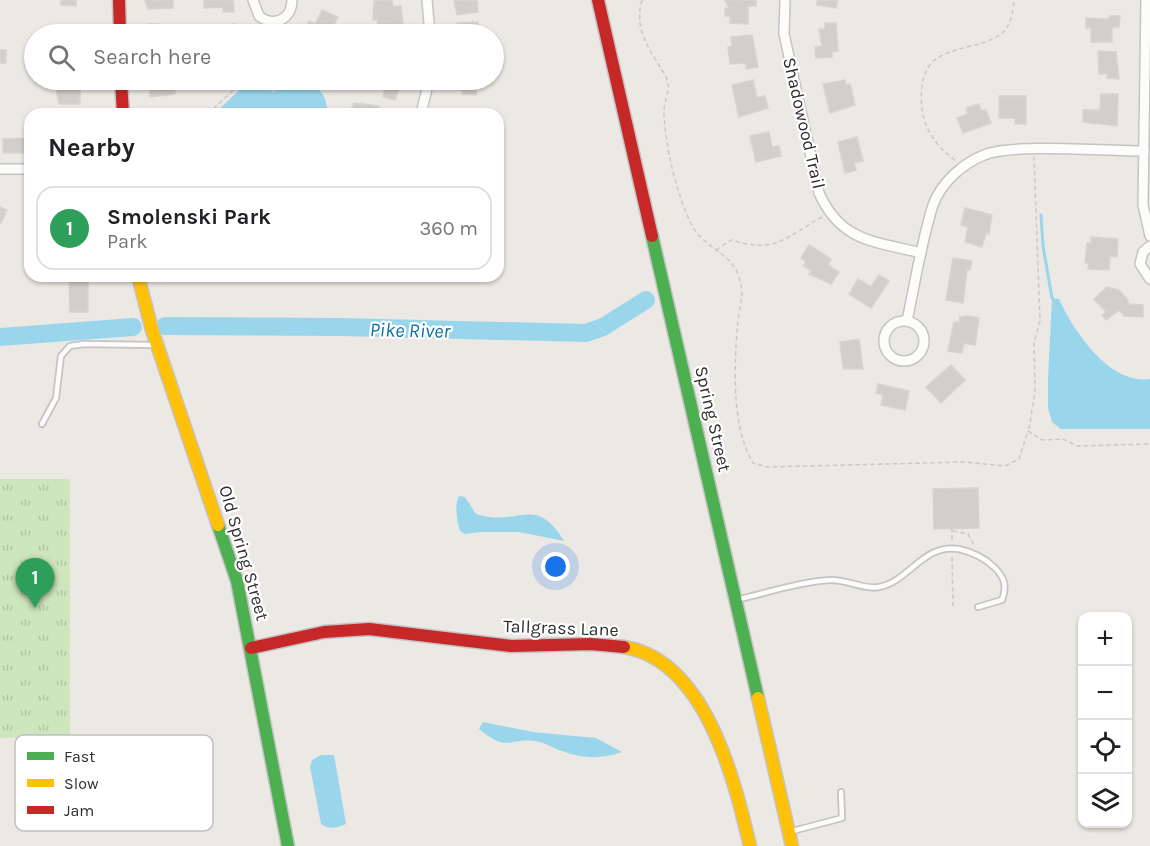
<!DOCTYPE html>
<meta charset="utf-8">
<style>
:root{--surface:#fff;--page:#f6f6f6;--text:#202124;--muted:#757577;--line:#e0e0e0;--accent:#706f6e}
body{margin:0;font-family:Karla,sans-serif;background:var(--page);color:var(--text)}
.controls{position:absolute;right:18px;bottom:18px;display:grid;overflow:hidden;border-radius:12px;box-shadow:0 2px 4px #0004}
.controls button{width:54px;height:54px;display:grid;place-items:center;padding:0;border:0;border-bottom:2px solid var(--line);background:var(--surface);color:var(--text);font:30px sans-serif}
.you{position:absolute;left:556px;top:567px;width:21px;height:21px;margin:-15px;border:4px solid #fff;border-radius:50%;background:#1a73e8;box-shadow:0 0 0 9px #1a73e833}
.badge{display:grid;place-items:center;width:39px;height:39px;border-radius:50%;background:var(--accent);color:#fff;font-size:20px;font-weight:700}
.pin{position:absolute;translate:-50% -50px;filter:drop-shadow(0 2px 3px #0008)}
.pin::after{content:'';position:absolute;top:32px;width:21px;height:18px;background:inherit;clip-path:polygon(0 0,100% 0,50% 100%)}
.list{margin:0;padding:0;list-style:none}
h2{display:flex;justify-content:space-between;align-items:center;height:78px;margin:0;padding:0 24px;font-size:26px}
h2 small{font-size:20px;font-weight:400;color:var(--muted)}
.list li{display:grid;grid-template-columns:39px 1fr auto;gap:18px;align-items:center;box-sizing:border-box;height:84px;margin:0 12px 12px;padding:0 12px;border:2px solid var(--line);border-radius:18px}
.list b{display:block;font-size:22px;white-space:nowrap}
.list p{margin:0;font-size:20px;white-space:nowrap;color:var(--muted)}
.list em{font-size:20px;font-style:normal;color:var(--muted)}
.icon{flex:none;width:33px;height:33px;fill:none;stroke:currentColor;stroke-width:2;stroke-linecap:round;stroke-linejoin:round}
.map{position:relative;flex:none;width:1150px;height:846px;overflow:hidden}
.search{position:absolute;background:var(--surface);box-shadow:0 2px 4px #0004;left:24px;top:24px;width:480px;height:66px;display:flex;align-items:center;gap:15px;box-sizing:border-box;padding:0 21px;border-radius:33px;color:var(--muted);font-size:22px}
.panel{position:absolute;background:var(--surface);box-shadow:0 2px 4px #0004;left:24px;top:108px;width:480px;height:174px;border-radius:18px}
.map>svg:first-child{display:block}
.park{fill:url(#park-tufts)}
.water{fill:#99d6ec}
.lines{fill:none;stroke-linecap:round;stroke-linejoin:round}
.stream{stroke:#99d6ec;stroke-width:3}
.river{stroke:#99d6ec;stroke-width:18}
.building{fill:#d1cecb;stroke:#d7d4d0;stroke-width:1.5}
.lane-casing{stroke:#c5c4c5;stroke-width:8}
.street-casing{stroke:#c5c4c5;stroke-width:12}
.fast-casing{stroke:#c5c4c5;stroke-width:15}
.slow-casing{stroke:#c5c4c5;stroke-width:15}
.jam-casing{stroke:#c5c4c5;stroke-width:15}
.path{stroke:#c9c9c8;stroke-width:1.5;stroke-dasharray:4.5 3;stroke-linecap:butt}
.lane{stroke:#fcfcfb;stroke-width:4.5}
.street{stroke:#fcfcfb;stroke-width:9}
.fast{stroke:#4caf50;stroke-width:12}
.slow{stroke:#ffc107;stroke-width:12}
.jam{stroke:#c62828;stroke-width:12}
.labels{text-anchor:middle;stroke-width:4.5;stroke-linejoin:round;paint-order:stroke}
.street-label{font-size:18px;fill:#2e2e2e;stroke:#fff}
.water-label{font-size:20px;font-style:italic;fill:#0d6fa3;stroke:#fff}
.key{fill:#fff;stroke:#c0c0c0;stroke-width:1.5}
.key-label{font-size:16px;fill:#2e2e2e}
</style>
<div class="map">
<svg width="1150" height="846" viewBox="0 0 1150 846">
<defs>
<pattern id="park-tufts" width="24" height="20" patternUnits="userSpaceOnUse" patternTransform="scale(1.5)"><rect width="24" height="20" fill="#cee6be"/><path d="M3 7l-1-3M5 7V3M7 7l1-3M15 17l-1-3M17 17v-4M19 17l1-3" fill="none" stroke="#b1c6a4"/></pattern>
</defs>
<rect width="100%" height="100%" fill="#ece8e4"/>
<!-- park -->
<rect class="park" x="0" y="479" width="70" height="259"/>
<!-- water -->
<g class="water">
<path d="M250,80H265L269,89L274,92L279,86C308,84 325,80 328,114H214Z"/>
<path d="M1052,298L1059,299C1074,332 1110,385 1150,379V429H1061L1052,422L1048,408V378Z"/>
<path d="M459,496L465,497L476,514C519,528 535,493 564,541L519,532H480L465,534L460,531C457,521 454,505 459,496Z"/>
<path d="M483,722L533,732L596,738L622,752C602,759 582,759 562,751C554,749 548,744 540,742C510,735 510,755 479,729Z"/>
<path d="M321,755H334L346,824C336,828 331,830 321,824L310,767L312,760Z"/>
</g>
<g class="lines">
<!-- stream -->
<polyline class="stream" points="1041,215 1043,246 1052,298"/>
<!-- river -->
<g class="river">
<polyline points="165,326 342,327 586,333 603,327 646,300"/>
<polyline points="0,337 133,327"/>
</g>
</g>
<!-- building -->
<g class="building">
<polygon points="61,0 76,0 76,6 61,5"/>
<polygon points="145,0 173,0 173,8 148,9"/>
<polygon points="204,0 233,0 234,12 223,12 223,7 204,8"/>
<polygon points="392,0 393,7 401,6 403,24 378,26 377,20 373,20 374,1"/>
<polygon points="454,0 477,1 478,12 457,15"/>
<polygon points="725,0 756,0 756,6 748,6 748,24 730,23 730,16 725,16 725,8 729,9"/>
<polygon points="817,0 838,0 836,8 817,5"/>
<polygon points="322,10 338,17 329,34 315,34 305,30 309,21 315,24"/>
<polygon points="1109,16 1120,16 1119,27 1112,27 1112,42 1091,42 1091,28 1086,28 1086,18 1109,19"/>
<polygon points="478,22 478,34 458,34 457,23"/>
<polygon points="234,23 244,34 221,34"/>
<polygon points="825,23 836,23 838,51 832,52 832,57 816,58 815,47 822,46 819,29 825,29"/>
<rect x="148" y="24" width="12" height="10"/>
<polygon points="64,26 78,27 78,34 64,34"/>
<polygon points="752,35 758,67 746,69 746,63 730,64 728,47 732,46 731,37"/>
<rect x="0" y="50" width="6" height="13"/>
<polygon points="1098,51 1116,52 1119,79 1107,78 1107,74 1099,74"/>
<polygon points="59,80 71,80 71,90 80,90 80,104 59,104 55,83 59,83"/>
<polygon points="157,80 179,80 179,82 175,82 175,94 150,97 150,84 157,84"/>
<polygon points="378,80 397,80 396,84 400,85 395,100 383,97 385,88 376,86"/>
<polygon points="461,80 478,80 476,95 462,94 463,90 460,90"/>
<polygon points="753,80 757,98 765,96 768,108 739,117 732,85"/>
<polygon points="845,80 846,85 850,84 855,105 830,113 823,84"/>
<polygon points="1101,94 1118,94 1117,126 1083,122 1083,110 1100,110"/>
<polygon points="999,96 1026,96 1026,124 1015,124 1015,118 999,118"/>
<polygon points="354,103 379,106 378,114 349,114"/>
<polygon points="979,104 981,111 986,110 991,123 963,133 957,118 968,114 966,108"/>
<polygon points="459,109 477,114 457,114"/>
<polygon points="769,132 772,147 779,146 781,156 756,162 750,136"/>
<polygon points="857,137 863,161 854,163 856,170 845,173 838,142"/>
<polygon points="26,138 26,153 3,153 3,139"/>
<polygon points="0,207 7,210 1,223 0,223"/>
<polygon points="965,208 992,215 989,234 986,233 982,247 965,242 968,227 961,225"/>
<polygon points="1091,237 1118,239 1117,257 1110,256 1109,270 1088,269 1089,263 1085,263 1087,243 1091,243"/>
<polygon points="809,245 831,259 828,265 839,272 831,284 809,274 812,271 803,266 806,262 801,258"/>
<polygon points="953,258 972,261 970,270 967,270 963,303 946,300"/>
<polygon points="879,275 889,281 871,308 849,294 858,279 871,287"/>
<polygon points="69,281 88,281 88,312 70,312"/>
<polygon points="1107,287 1119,290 1128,300 1128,304 1143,305 1143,317 1124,316 1119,310 1106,320 1102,315 1106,312 1094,299"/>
<polygon points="966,316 979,318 975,345 964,343 962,353 948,351 954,322 959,322 960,317"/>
<polygon points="859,339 863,369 843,369 840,342"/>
<polygon points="951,365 965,380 941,403 926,387"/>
<polygon points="878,384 909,391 905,410 881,405 883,395 876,393"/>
<polygon points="978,488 979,528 934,529 933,489"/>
</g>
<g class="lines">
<defs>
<g id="lane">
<polyline points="29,169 30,213"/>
<polyline points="42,424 56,398 61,356 70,346 84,344 154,345"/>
<path d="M736,600C766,593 799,582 830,580C846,579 864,590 879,587C910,581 923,543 959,549C972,552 985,558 995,568C1005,578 1007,587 1002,600L978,607"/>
<polyline points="789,832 842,818 841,792"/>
</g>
<g id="street">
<path d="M253,0L259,16C274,28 292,19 292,0"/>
<polyline points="427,0 430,34"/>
<path d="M785,0L784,34L819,193C841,242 874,241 921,253"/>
<polyline points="1146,0 1143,205 1150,236"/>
<polyline points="408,114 416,114"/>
<polyline points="421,114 429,80"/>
<polyline points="0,169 30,169"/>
<polyline points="1150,246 1143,252 1140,264 1150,279"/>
<path d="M907,321C915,283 921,243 933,205C941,183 962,164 984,155C1012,143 1109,151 1144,151"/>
<circle cx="904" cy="341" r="20"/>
</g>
<g id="fast">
<polyline points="652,236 758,698"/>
<polyline points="218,525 237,581 288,846"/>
</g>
<g id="slow">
<polyline points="138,276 152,330 218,525"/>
<path d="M624,647C705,660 734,778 750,846"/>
<polyline points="758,698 792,846"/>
</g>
<g id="jam">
<polyline points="119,0 120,34"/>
<polyline points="598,0 652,236"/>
<polyline points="121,80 123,114"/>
<polyline points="251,648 324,632 369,629 511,646 591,644 624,647"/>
</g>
</defs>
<!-- lane casing -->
<use href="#lane" class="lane-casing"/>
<!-- street casing -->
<use href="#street" class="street-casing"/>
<!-- fast casing -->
<use href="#fast" class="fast-casing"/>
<!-- slow casing -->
<use href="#slow" class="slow-casing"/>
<!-- jam casing -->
<use href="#jam" class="jam-casing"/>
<!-- path -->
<g class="path">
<path d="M642,0C634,26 647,46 660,67C663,72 667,77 668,83C670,91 663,104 664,114C666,150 676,192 691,224C702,247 731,252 739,277C745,296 740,302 738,321C734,363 731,427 753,463L767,467L966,462L1005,466L1019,459L1028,431L1042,440L1063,439L1077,446L1150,444"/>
<polyline points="208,114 244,80"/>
<path d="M955,160C943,152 932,139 926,125C919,107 918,71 936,59C955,46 983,47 1001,34C1011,26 1013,12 1014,0"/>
<path d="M716,250L731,240C776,254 784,238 822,217"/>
<polyline points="1029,429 1035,391 1034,343 1040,321 1034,157"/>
<polyline points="952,528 952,540"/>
<polyline points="953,531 968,534 974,545"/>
<polyline points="952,557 953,607"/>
</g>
<!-- lane -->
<use href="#lane" class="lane"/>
<!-- street -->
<use href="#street" class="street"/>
<!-- fast -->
<use href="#fast" class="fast"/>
<!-- slow -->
<use href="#slow" class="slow"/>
<!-- jam -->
<use href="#jam" class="jam"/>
</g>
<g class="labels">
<!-- street labels -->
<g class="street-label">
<text transform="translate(804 123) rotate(77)" y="6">Shadowood Trail</text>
<text transform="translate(713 419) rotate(77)" y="6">Spring Street</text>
<text transform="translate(244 553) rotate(74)" y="6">Old Spring Street</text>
<text transform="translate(561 628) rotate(2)" y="6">Tallgrass Lane</text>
</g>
<!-- water labels -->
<g class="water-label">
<text transform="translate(410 330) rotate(1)" y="7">Pike River</text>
</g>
</g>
<!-- legend -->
<rect x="15" y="735" width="198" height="96" rx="9" class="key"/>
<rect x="27" y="752" width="27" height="8" fill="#4caf50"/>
<rect x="27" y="779" width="27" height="8" fill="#ffc107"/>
<rect x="27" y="806" width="27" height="8" fill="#c62828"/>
<g class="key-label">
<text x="64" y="762">Fast</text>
<text x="64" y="789">Slow</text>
<text x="64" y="816">Jam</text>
</g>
</svg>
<div class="controls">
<button>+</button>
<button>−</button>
<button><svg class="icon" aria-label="locate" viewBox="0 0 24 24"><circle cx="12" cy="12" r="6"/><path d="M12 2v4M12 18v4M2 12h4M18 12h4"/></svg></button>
<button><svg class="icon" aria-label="layers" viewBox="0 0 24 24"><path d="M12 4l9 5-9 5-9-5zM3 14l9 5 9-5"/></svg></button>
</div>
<div class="you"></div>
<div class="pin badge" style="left:35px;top:608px;background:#2e9e5b">1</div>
<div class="search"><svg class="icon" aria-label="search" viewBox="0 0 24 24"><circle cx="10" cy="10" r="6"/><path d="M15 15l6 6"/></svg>Search here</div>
<section class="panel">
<h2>Nearby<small></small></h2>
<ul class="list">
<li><span class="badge" style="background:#2e9e5b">1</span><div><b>Smolenski Park</b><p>Park</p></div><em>360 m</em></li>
</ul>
</section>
</div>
